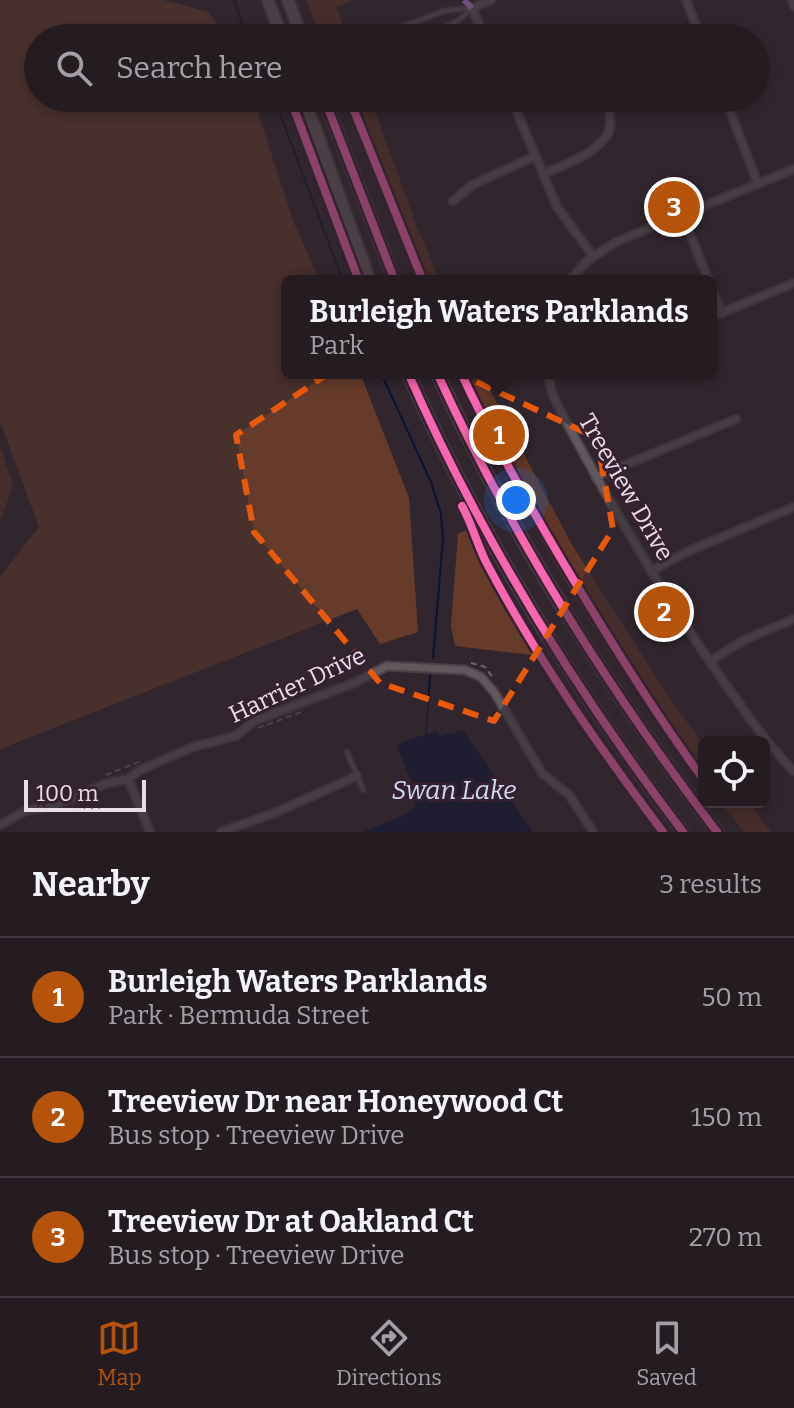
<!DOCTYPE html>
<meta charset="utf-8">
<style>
:root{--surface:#251c22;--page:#31292f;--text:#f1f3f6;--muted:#a3a1a5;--line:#423a40;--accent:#b45309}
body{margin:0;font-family:Bitter,serif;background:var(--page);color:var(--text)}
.controls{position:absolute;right:24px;bottom:24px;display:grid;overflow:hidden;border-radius:12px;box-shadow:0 4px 12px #0003}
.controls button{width:72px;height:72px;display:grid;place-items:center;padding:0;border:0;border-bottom:2px solid var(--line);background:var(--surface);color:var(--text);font:40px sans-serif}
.scale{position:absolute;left:24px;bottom:20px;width:122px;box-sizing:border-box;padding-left:8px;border:4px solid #ebdde7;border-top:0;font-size:22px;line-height:28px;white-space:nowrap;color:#ebdde7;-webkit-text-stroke:6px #362131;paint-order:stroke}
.you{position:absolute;left:516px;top:500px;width:28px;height:28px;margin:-20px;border:6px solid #fff;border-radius:50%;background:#1a73e8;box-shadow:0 0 0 12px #1a73e833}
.badge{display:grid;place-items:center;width:52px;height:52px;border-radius:50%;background:var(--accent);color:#fff;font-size:26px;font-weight:700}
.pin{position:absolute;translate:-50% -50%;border:4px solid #fff;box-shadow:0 2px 8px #0006}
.popup{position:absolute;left:281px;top:275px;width:436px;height:104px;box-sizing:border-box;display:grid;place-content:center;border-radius:12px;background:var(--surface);filter:drop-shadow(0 2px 6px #0005);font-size:26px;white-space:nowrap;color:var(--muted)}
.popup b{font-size:30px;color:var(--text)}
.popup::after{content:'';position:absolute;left:50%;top:100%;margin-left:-16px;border:16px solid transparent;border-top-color:var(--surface)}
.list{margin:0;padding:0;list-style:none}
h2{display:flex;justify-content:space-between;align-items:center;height:104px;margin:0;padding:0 32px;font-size:34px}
h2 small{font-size:26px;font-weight:400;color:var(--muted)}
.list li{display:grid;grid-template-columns:52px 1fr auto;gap:24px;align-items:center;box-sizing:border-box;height:120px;padding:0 32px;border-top:2px solid var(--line)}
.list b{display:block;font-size:30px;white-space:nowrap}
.list p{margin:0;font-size:26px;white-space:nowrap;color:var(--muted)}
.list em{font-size:26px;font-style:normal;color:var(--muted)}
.icon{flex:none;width:44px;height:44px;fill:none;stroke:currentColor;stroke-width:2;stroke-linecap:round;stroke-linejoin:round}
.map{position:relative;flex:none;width:794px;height:832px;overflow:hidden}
.search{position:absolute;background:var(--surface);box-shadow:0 4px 12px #0003;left:24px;right:24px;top:24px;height:88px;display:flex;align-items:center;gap:20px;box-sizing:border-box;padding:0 28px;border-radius:44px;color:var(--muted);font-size:30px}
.sheet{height:464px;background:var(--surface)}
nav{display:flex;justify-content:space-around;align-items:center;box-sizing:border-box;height:112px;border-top:2px solid var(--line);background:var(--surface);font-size:22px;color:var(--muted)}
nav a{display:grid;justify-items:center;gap:4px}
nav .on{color:var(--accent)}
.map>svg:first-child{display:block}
.green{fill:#5e3728}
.forest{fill:#653c2c}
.water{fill:#0b1333}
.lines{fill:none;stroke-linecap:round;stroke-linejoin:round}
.stream{stroke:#0b1333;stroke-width:2}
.lane-casing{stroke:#4a4148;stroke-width:7}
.street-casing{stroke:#4a4148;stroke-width:11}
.primary-casing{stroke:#4a4148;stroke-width:15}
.path{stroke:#6d656b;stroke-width:2;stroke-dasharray:6 4;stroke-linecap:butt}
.lane{stroke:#61585e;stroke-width:3}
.street{stroke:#61585e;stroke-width:7}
.primary{stroke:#6a5d64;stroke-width:11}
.quiet{stroke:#c07fdc;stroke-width:6;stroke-dasharray:12 6;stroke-linecap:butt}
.cycleway-casing{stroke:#362131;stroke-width:13}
.cycleway{stroke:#f766af;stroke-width:8}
.marked{fill:none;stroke:#e8590c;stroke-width:6;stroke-dasharray:16 10;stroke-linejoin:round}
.labels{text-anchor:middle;stroke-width:6;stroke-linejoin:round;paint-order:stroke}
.street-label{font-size:24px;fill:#ebdde7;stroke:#362131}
.water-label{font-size:26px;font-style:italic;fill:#cedaf6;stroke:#362131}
</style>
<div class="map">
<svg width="794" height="832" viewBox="0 0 794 832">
<rect width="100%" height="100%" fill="#31262e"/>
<!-- green -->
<g class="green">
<polygon points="306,0 353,0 336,7 347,38 321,38"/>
<polygon points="346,98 370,98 417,227 440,281 417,281"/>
<path d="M456,373H481L571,543L668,696L704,745V783C606,662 523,514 456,373Z"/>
<polygon points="0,446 13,486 0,521"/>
<polygon points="720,802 748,802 771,832 744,832"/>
</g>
<!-- forest -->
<g class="forest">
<polygon points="0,0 163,0 209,12 225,38 38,38 38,98 253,98 294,223 320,281 287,281 287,373 360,373 409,498 418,632 380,644 357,609 0,749 0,577 39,527 0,421"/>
<polygon points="466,530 490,577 534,651 531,655 455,646 451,626 458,534"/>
</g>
<!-- water -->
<polygon class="water" points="463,730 533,832 363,832 408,813 415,806 413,785 397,747 402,742 436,731 440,736"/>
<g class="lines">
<!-- stream -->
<g class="stream">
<polyline points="234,0 247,38"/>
<polyline points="274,98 343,281"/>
<polyline points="381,373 431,482 441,514 443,538 433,658"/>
<polyline points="426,734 430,676"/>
</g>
<defs>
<g id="lane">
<polyline points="372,38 444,11 472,8"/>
<polyline points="420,38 458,21 472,8"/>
<polyline points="347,752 363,790"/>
</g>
<g id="street">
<polyline points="686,0 701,38"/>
<polyline points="792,0 794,6"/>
<polyline points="485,38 472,8 491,0"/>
<polyline points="511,98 557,207 593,256"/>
<polyline points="725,98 758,184"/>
<path d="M543,174C562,166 601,152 609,131C612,121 609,109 608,98"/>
<polyline points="453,201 472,185 535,156"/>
<polyline points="682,215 709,281"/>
<polyline points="569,281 587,261 616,242 794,169"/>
<polyline points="711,286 722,313"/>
<polyline points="711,317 794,283"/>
<path d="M548,373L552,393L562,414C610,504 661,591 719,675C743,708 765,743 794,771"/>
<polyline points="596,477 736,419"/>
<polyline points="651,571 691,550 794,507"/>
<polyline points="710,661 746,639 794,619"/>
<polyline points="128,779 150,832"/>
<polyline points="0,825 25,811 53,806 108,783 128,779 140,770 193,747 236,736 254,721 354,683 387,666 465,670 481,677 494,692 542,773 570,796 593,832"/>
<polyline points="221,832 277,812 357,776"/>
</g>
<g id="primary">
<polyline points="268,0 282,38"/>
<polyline points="288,0 302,38"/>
<polyline points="304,98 370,281"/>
<polyline points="324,98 395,281"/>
<path d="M408,373C480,536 575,690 683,832"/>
<path d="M437,373C512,536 608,689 717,832"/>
</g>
</defs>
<!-- lane casing -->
<use href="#lane" class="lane-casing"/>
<!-- street casing -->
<use href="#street" class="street-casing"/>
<!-- primary casing -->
<use href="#primary" class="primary-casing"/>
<!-- path -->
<g class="path">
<polyline points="471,663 485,667 494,679"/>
<polyline points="258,728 304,711"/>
<polyline points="106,775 141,761"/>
</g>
<!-- lane -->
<use href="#lane" class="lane"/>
<!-- street -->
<use href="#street" class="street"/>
<!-- primary -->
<use href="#primary" class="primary"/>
<!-- quiet -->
<polyline class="quiet" points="464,0 472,8"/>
<defs>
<g id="cycleway">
<polyline points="290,98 359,281"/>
<polyline points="324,98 395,281"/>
<polyline points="349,98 423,281"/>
<path d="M408,373C480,536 575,690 683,832"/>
<path d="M437,373C512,536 608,689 717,832"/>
<path d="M461,373C498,452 541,527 587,602C624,663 661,722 704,780"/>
<path d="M462,506C472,524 477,544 486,562C536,657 599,747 663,832"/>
</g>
</defs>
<!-- cycleway casing -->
<use href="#cycleway" class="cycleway-casing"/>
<!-- cycleway -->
<use href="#cycleway" class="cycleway"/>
</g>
<!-- marked area -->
<path d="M0 0H794V832H0ZM382,338L597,438L613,529L494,721L380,683L254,532L236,435Z" fill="#31262e" fill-opacity=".55" fill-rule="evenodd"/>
<path class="marked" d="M382,338L597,438L613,529L494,721L380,683L254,532L236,435Z"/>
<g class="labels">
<!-- street labels -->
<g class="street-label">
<text transform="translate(626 487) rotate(60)" y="8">Treeview Drive</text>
<text transform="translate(297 685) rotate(-25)" y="8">Harrier Drive</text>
</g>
<!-- water labels -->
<g class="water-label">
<text x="454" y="799">Swan Lake</text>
</g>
</g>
</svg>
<div class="controls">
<button><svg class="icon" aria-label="locate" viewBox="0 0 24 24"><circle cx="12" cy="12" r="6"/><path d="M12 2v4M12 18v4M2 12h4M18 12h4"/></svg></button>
</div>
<div class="scale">100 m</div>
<div class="you"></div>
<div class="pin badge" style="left:499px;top:435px">1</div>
<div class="popup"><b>Burleigh Waters Parklands</b>Park</div>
<div class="pin badge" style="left:664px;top:612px">2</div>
<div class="pin badge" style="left:674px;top:207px">3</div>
<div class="search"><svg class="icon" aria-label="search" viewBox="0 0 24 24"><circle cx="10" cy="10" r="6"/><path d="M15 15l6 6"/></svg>Search here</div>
</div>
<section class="sheet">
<h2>Nearby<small>3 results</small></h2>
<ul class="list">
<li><span class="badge">1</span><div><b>Burleigh Waters Parklands</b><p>Park · Bermuda Street</p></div><em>50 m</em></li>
<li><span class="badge">2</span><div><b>Treeview Dr near Honeywood Ct</b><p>Bus stop · Treeview Drive</p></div><em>150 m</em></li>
<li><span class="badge">3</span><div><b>Treeview Dr at Oakland Ct</b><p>Bus stop · Treeview Drive</p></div><em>270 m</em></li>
</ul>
</section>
<nav>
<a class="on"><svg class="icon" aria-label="map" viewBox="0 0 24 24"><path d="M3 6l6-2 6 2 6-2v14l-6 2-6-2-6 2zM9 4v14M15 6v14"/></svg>Map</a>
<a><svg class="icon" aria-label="directions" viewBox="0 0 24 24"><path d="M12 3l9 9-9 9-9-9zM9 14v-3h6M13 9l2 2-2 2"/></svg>Directions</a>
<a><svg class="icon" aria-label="saved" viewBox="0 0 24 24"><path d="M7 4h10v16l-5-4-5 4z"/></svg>Saved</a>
</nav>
